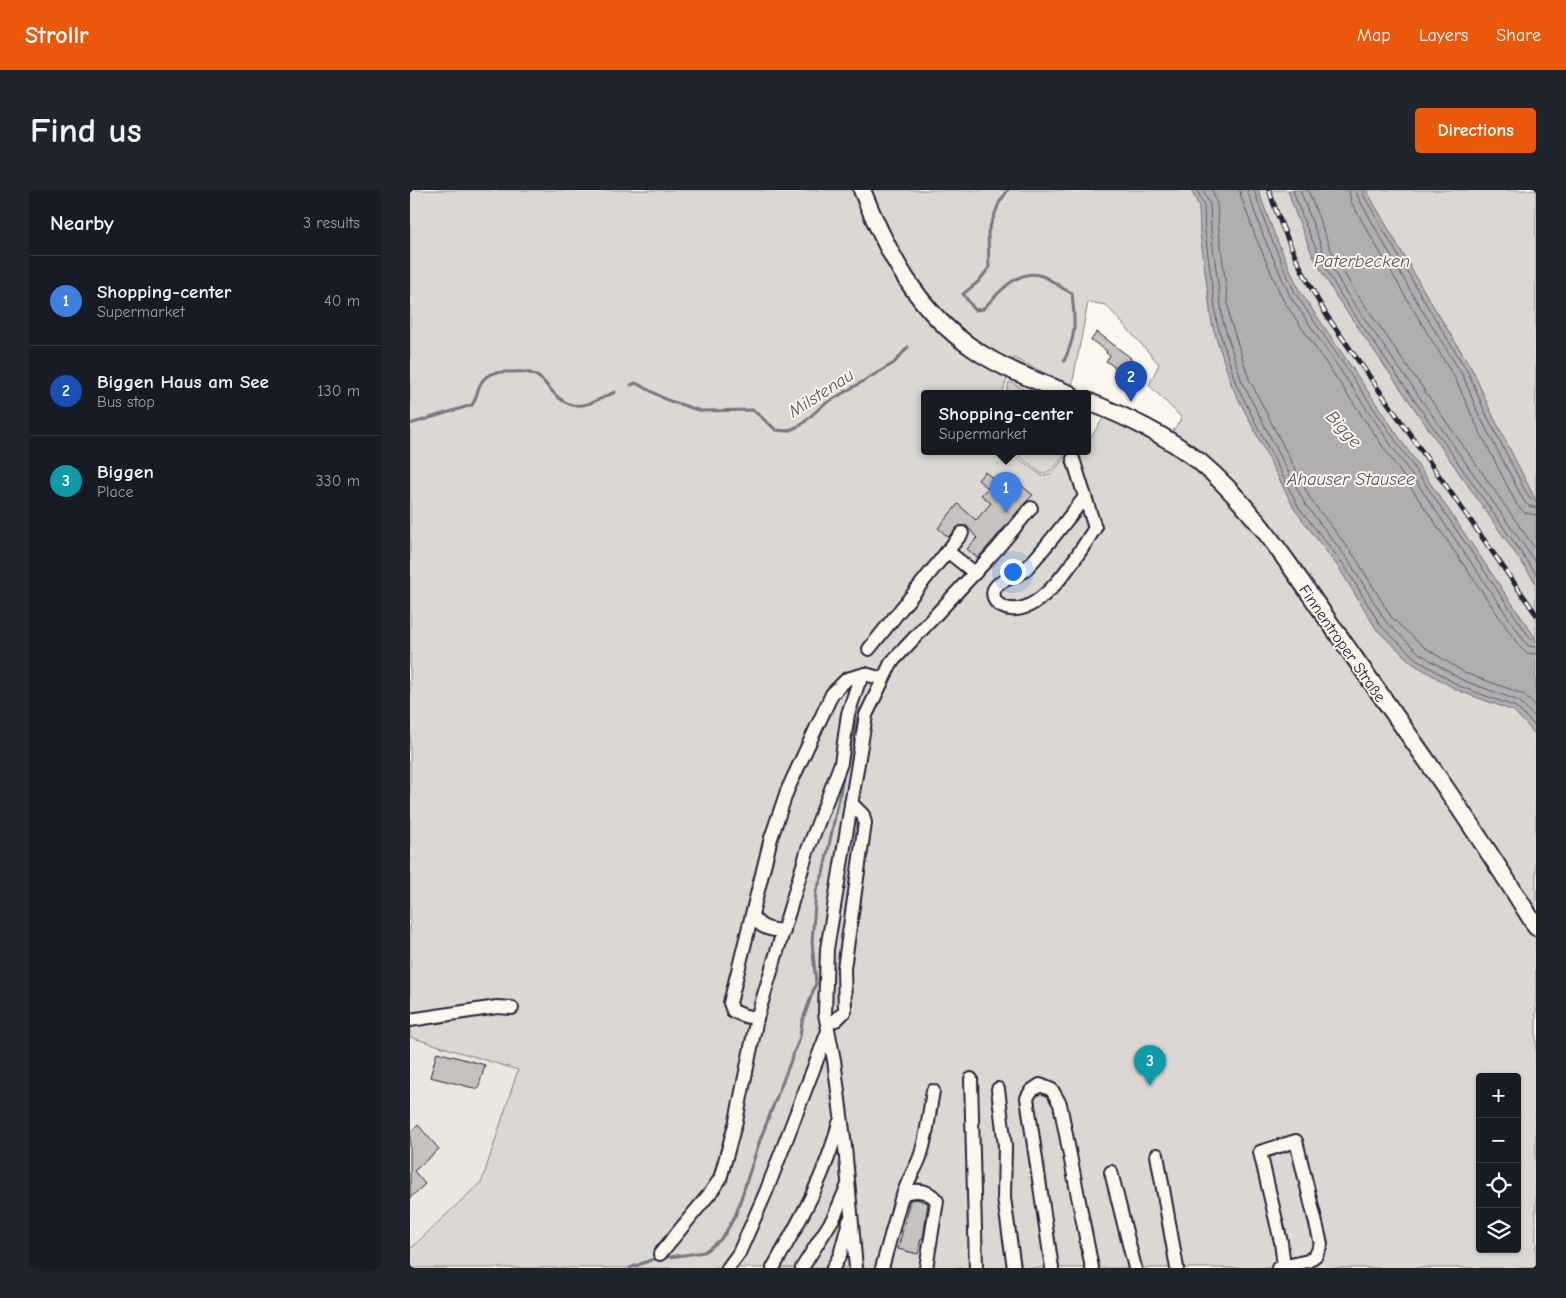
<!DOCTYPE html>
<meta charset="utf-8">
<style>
:root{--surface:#171b24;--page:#20242c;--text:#f1f3f6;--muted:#9ea1a6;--line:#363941;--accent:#ea580c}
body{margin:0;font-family:"Comic Neue",sans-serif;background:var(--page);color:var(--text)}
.controls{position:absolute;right:15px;bottom:15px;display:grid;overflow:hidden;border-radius:5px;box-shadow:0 1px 4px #0004}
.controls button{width:45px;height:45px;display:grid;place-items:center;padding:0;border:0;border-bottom:1px solid var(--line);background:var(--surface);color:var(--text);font:25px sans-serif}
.you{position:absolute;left:602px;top:381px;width:18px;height:18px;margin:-12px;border:4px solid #fff;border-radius:50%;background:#1a73e8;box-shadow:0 0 0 8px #1a73e833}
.badge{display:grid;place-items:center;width:32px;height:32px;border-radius:50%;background:var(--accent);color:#fff;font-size:16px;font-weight:700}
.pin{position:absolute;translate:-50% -41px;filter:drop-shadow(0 1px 2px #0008)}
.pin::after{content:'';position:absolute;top:26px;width:18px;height:15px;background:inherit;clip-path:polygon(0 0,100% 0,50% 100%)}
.popup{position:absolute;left:511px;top:200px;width:170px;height:65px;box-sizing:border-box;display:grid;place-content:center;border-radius:5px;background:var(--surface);filter:drop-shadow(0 1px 4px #0005);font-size:16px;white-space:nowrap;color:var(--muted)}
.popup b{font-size:19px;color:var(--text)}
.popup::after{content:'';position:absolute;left:50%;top:100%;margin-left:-10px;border:10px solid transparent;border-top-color:var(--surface)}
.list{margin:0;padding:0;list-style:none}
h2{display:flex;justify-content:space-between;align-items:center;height:65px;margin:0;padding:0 20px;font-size:21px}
h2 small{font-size:16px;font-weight:400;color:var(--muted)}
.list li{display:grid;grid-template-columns:32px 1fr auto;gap:15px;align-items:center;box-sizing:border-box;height:90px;padding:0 20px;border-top:1px solid var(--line)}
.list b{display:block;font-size:19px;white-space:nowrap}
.list p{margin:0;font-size:16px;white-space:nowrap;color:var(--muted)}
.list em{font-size:16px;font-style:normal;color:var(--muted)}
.icon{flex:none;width:28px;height:28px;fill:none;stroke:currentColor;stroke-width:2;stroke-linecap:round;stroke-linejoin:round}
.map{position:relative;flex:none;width:1126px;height:1078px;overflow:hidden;border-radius:5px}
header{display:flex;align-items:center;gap:30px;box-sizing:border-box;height:70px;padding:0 25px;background:var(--accent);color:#fff}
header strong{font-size:24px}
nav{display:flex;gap:28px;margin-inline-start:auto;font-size:18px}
.intro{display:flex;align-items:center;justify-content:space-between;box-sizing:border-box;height:120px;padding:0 30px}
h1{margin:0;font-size:35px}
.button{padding:12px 22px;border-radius:5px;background:var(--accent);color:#fff;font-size:18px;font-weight:700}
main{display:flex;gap:30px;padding:0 30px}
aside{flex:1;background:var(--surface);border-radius:5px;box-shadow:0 1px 4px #0004}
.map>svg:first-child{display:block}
.built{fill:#ebe7df}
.green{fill:#dbd8d3;stroke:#7e7d87;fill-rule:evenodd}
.water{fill:#b1aeb0;stroke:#787681}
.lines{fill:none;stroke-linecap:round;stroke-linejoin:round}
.shore{stroke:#5b5a6a;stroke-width:1}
.stream{stroke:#787681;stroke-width:3}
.building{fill:#c6c2c0;stroke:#22223b}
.minor-casing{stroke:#22223b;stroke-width:16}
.major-casing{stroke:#22223b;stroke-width:20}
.minor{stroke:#fbf7ec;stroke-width:12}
.major{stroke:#fbf7ec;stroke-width:16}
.rail-casing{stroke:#22223b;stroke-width:5}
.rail{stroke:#fbf7ec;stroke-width:3;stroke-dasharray:9;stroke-linecap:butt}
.labels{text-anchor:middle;stroke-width:4;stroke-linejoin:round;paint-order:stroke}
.street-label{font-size:16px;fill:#22223b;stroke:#fbf7ec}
.water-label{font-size:18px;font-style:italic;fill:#545364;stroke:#fbf7ec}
</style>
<header>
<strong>Strollr</strong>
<nav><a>Map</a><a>Layers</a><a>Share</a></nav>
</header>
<div class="intro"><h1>Find us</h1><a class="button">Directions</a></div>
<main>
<aside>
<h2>Nearby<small>3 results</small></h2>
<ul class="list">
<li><span class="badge" style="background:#3f7fe0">1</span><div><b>Shopping-center</b><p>Supermarket</p></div><em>40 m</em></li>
<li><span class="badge" style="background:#1a4fb4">2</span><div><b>Biggen Haus am See</b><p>Bus stop</p></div><em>130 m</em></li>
<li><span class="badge" style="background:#0f9aa8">3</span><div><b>Biggen</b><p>Place</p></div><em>330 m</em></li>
</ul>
</aside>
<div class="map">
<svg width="1126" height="1078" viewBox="0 0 1126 1078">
<rect width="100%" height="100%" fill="#fbf7ec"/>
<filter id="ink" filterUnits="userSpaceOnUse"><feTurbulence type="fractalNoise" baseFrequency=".02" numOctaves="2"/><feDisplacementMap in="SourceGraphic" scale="10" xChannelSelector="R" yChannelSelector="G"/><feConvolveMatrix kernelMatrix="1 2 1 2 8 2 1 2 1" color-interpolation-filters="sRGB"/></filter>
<g filter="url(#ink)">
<!-- built -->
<polygon class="built" points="0,847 108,879 72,991 0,1059"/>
<!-- green -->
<g class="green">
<path d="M0,0H781L789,16L790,42L802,134L822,196L885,320L929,378L967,440L1002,473L1047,500L1104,521L1126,545V1078H0V1059L72,991L108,880L0,847ZM678,112L696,115L749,174L739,195L772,228L752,256L728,239L694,227L677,253V262H672L669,267L659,262L642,283L632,286L600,262H515V204H592L604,168L662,196ZM1070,887H1107V1059H1070Z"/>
<polygon points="848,0 878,0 885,22 903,66 926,106 1126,393 1126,449 889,100 863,41"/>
<polygon points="956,0 1126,0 1126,311 1080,220 1063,181 1014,101"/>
<polygon points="599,192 625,204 596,204"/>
<polygon points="604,262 657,262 642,280 632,284"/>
</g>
<!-- water -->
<g class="water">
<polygon points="781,0 848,0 863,41 889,100 1126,449 1126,545 1104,521 1047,500 1002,473 967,440 929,378 885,320 822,196 802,134 790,42 789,16"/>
<polygon points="878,0 956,0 1014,101 1063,181 1080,220 1126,311 1126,393 926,106 903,66 885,22"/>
</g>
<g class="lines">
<!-- shore -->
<g class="shore">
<polyline points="787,0 794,16 795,42 807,133 826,194 889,318 934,375 971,436 1005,468 1049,496 1106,517 1126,537"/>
<polyline points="793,0 800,15 801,41 813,132 832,192 895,314 939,371 976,432 1009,463 1052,490 1109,511 1126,528"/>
<polyline points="802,0 807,14 809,40 820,130 839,189 901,310 945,367 982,428 1014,457 1055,483 1113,504 1126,517"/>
<polyline points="830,0 831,7 846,48 873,110 1109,456 1116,463 1126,464"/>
<polyline points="837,0 853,45 880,106 1115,452 1119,456 1126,457"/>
<polyline points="844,0 859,43 885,103 1120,448 1126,451"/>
<path d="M883,0C895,38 911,70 930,104L1126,384"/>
<polyline points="890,0 913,61 935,101 1126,373"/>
<polyline points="898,0 920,58 942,97 1126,360"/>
<polyline points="939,0 941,12 998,111 1046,190 1063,228 1107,315 1115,323 1126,325"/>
<polyline points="946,0 948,7 1004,107 1053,186 1069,225 1114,311 1119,316 1126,318"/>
<polyline points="953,0 953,4 1010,104 1059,184 1075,222 1119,308 1126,312"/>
</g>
<!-- stream -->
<g class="stream">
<path d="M598,0L589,13L578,42L579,78L568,92L553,104L565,120L573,119C588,104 608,77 632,86C643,90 651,99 662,103C665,132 667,144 654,171"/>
<polyline points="221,195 226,193 257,210 291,221 343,220 366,240 377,241 391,235 413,215 484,173 498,157"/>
<path d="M0,234L62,215C68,207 67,194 75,188C81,182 89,182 97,182C104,182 113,181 120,183C136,186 142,210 162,215C176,218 193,207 205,202"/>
<polyline points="439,559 450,519"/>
<polyline points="220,1078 249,1067 260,1067 294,1062 310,1050 316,1042 326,1024 350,950 390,847 392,832 406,793 402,752 406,701 413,684 418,660 435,579"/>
</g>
</g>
<!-- building -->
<g class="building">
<polygon points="687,142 721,168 720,169 723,171 714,184 696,171 700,166 696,163 697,161 681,150"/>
<polygon points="575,282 603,306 612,296 623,305 615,313 568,368 557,359 567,348 557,336 549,336 538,347 528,338 548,314 566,330 581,313 571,305 578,298 568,290"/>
<polygon points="27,862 75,875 68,899 20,887"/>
<polygon points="8,935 29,959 4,981 15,994 0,1008 0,942"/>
<polygon points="506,1009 518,1013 513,1049 511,1048 508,1064 488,1059 500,1010"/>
</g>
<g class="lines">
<defs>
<g id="minor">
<path d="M663,269L685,338C669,363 634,423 601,419C596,419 587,415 585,410C576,391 606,388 614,381C636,358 655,332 675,307"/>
<polyline points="537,361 565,383"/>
<polyline points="459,459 552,343"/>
<path d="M342,726C351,738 359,740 374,741"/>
<polyline points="347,828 335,826 323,821 320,813 361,648 377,601 422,504 437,489 455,484 473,489"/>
<polyline points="0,830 87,817 102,818"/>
<polyline points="417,832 426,830 435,821 434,778 455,633 453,625 441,613"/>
<polyline points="561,889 566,1078"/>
<polyline points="588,899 595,956 594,1008 604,1078"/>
<polyline points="747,965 767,1078"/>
<polyline points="701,982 725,1078"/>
<path d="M494,1003C497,990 506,979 510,967C517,947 519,923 523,901"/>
<polyline points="250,1064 301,1002 310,989 326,931 347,828 397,662 431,573 438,524 448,494 455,484"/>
<polyline points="318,1078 329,1063 356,1002 418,841"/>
<path d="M363,1078C390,1030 415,987 429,933"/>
<polyline points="392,1078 424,1027 437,997"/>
<polyline points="423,1078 430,1065 439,1031"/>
<polyline points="446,1078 435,957 424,870 415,824 417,759 456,525 481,473 586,360 621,318"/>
<path d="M472,1078L491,1009L494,1003C507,999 519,1000 527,1011L516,1078"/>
<polyline points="642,1078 617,908 621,901 630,895 642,900 650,914 682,1078"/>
<polyline points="868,1078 898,1071 906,1065 911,1054 886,951 850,962 871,1052 874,1076"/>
</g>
<g id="major">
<path d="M452,0C477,62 507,121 564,159C593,179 627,191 660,204"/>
<path d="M677,211C717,227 756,245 790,272C846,319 887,387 929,446C997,542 1065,637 1126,737"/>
</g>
</defs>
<!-- minor casing -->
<use href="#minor" class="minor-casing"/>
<!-- major casing -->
<use href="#major" class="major-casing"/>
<!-- minor -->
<use href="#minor" class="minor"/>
<!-- major -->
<use href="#major" class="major"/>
<defs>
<path id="rail" d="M859,0C873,44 893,85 917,126L1126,424"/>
</defs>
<!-- rail casing -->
<use href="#rail" class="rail-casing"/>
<!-- rail -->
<use href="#rail" class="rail"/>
</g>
</g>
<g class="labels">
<!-- street labels -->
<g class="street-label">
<text transform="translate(933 453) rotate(55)" y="6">Finnentroper Straße</text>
</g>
<!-- water labels -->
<g class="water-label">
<text x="952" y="77">Paterbecken</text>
<text transform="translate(411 203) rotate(-33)" y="6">Milstenau</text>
<text transform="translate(934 239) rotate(48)" y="6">Bigge</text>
<text x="941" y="295">Ahauser Stausee</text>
</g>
</g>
</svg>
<div class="controls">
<button>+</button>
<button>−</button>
<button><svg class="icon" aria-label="locate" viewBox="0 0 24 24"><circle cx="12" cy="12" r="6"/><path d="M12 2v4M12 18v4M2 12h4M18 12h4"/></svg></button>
<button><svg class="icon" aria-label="layers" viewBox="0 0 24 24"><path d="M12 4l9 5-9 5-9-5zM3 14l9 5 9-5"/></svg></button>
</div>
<div class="you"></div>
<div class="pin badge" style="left:596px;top:323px;background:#3f7fe0">1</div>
<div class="popup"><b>Shopping-center</b>Supermarket</div>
<div class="pin badge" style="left:721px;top:212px;background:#1a4fb4">2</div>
<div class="pin badge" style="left:740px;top:896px;background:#0f9aa8">3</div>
</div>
</main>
